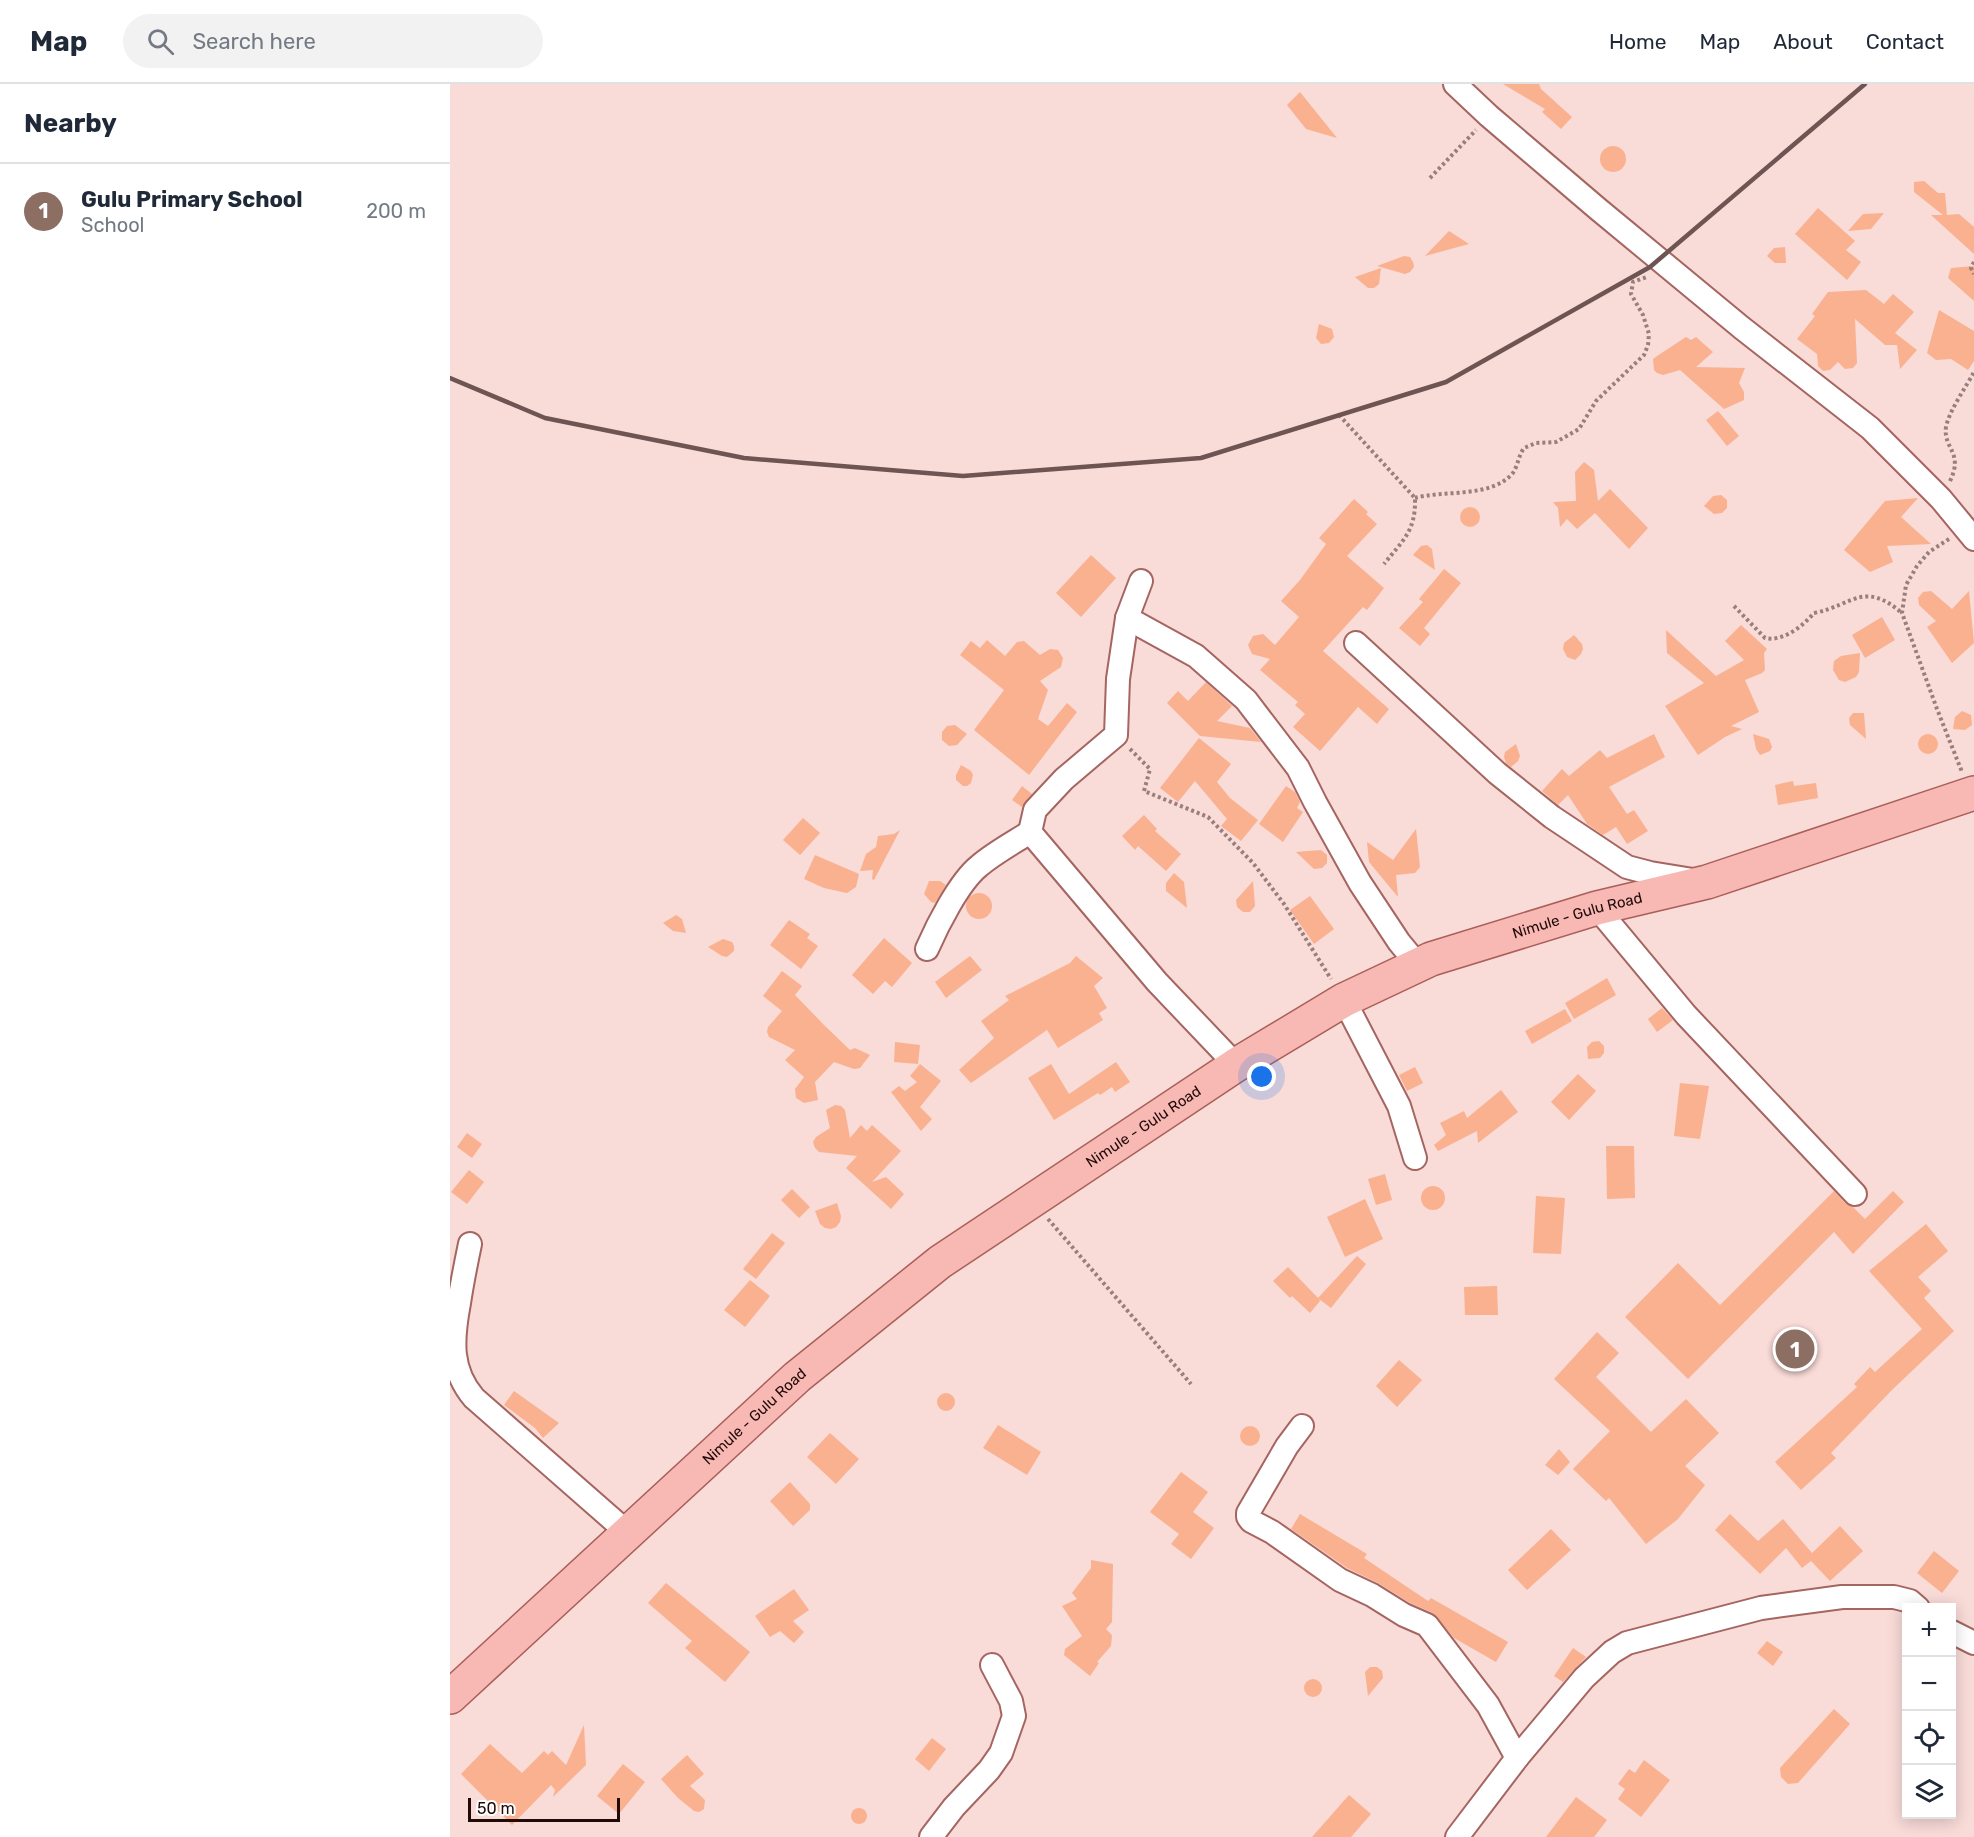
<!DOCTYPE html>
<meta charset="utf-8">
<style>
:root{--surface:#fff;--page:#f2f2f3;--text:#1f2937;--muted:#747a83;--line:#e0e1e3;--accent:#d93025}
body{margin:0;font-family:Rubik,sans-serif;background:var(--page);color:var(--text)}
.controls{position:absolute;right:18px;bottom:18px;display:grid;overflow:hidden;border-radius:0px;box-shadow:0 3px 15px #0003}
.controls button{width:54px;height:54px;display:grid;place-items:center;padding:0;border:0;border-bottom:2px solid var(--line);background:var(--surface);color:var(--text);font:30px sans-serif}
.scale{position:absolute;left:18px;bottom:15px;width:152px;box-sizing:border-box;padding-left:6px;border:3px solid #210a08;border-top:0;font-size:16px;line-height:21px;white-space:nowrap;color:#210a08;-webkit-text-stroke:4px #fff;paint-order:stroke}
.you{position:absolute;left:812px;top:993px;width:21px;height:21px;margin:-15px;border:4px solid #fff;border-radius:50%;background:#1a73e8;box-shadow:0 0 0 9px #1a73e833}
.badge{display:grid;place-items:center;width:39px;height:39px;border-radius:50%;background:var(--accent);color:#fff;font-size:20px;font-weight:700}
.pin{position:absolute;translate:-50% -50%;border:3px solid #fff;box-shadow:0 2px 6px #0006}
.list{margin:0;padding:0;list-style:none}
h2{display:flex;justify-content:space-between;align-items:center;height:78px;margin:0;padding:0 24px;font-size:26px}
h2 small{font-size:20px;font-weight:400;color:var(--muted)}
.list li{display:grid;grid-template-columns:39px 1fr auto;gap:18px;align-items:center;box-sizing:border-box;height:96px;padding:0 24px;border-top:2px solid var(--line)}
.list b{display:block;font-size:22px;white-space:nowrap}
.list p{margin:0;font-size:20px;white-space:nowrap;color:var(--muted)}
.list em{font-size:20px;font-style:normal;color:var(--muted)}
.icon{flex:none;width:33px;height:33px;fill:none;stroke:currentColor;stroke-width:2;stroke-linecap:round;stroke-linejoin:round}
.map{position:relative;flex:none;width:1524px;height:1753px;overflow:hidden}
header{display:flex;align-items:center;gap:36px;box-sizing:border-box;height:84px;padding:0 30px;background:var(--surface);border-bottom:2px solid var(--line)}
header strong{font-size:28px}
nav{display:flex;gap:33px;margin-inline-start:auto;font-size:21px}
.search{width:420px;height:54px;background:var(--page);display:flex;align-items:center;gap:15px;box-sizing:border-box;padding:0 21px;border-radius:33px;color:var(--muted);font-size:22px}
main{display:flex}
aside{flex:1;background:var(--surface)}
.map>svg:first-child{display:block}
.building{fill:#fab190}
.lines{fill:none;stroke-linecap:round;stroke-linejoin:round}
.minor-casing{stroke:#a56560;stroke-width:26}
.primary-casing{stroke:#aa5e58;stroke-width:36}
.path{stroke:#997e7b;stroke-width:4;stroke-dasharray:3 3;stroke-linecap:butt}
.minor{stroke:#fff;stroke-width:22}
.primary{stroke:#f8b9b5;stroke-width:33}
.rail{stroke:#6e5452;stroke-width:4.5}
.labels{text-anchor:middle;stroke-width:4.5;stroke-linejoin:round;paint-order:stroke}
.street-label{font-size:15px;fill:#210a08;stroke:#fff}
</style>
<header>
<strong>Map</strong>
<div class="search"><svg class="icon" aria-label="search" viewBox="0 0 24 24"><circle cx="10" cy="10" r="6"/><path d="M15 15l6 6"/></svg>Search here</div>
<nav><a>Home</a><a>Map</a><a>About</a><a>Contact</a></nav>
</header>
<main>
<aside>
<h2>Nearby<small></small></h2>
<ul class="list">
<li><span class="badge" style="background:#8d6e63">1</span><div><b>Gulu Primary School</b><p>School</p></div><em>200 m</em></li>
</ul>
</aside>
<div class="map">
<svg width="1524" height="1753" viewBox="0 0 1524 1753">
<rect width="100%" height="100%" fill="#f9dbd8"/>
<!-- building -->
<g class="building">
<polygon points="1053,0 1089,0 1091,5 1122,33 1111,45 1092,28 1095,25"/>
<polygon points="850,8 887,54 856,45 837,21"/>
<circle cx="1163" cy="75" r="13"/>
<polygon points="1474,97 1488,109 1495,109 1497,131 1509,130 1524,143 1524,170 1481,131 1493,131 1464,108 1464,98"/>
<polygon points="1368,124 1405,157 1396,166 1411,178 1397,196 1345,150"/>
<polygon points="1434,129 1421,145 1398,147 1413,130"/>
<polygon points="999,147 1019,160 975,172"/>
<polygon points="1335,163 1336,179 1325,179 1317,172 1324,164"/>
<polygon points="954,172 960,173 963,178 964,183 960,188 955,190 927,182"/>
<polygon points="1524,182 1524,217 1498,194 1501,184"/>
<polygon points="931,184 929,200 924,204 918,204 905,193"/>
<polygon points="1416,206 1434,220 1443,210 1464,228 1445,249 1467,266 1450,285 1447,261 1435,261 1405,235 1407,279 1403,284 1395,285 1388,278 1380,286 1373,287 1368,282 1367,270 1347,255 1365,232 1362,230 1378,208"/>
<polygon points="1489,226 1524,247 1524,277 1518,286 1501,275 1486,276 1477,269"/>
<polygon points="869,240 882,245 884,253 879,259 871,260 866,254"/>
<polygon points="1236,253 1241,256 1246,253 1263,268 1246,283 1295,284 1289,299 1294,308 1294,316 1274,325 1230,286 1213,291 1207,289 1204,286 1203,275 1207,272"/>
<polygon points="1268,327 1289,352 1277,362 1256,336"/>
<polygon points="1134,378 1144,386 1148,417 1160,405 1198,444 1179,465 1145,429 1127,445 1117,435 1110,443 1108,424 1103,418 1126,417 1125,388"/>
<polygon points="1271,411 1277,416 1277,424 1272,429 1264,430 1254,422 1263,412"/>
<polygon points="1468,414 1451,433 1481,460 1437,462 1443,478 1420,488 1394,466 1435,417"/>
<polygon points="904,415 918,428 916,430 927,440 897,472 934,504 917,526 913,523 873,567 939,625 927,640 908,623 870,667 843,643 855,630 845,621 848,618 810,586 820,575 802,570 798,561 803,552 813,550 825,561 849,533 831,517 850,496 876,460 869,454"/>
<circle cx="1020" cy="433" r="10"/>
<polygon points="977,461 982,465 985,486 963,471 971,462"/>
<polygon points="641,471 666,494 631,533 606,509"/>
<polygon points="994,485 1011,499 974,544 980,550 970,562 949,544 973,518 969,515"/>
<polygon points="1481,507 1502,525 1519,507 1524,559 1502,579 1477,543 1486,537 1469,521 1468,514 1473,508"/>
<polygon points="1432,533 1445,556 1415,574 1402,551"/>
<polygon points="1291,541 1317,565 1314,569 1315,586 1312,589 1295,596 1309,628 1281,642 1292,645 1275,653 1248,671 1215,622 1254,599 1217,569 1216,546 1266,592 1294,576 1275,557"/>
<polygon points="1124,551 1132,560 1133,565 1131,570 1125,576 1117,573 1113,565 1114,559"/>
<polygon points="537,556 555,572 567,558 574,557 590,571 600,565 608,566 613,574 611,583 590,597 598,606 588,635 598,642 617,619 627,628 579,691 524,646 554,606 510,571 521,557 530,564"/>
<polygon points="1410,569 1409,588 1406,593 1395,598 1389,596 1383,586 1384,577 1391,572"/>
<polygon points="756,598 782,622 767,637 800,644 811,658 750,652 717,619 728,607 738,617"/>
<polygon points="1512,627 1521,631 1522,641 1515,646 1503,645 1505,633"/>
<polygon points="1403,629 1414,629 1416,655 1400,641 1399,634"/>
<polygon points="505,641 517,650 507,661 499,662 492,656 492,648 497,642"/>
<circle cx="1478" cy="660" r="10"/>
<polygon points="1204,650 1215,673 1159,703 1177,730 1184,726 1198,747 1177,760 1166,743 1153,751 1137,740 1118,711 1108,721 1092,707 1112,685 1119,692 1150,666 1157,674"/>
<polygon points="1303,650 1319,655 1322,663 1320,667 1310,671 1306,665"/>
<polygon points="749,654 781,680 767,698 780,714 808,736 791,757 771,742 777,735 745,697 728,718 710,704"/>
<polygon points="1066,660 1070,672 1068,677 1061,683 1056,679 1054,673 1055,668"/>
<polygon points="511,681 521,687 523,691 521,699 517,702 513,702 506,696 506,691"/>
<polygon points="1343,697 1344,702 1366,699 1368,714 1328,721 1325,701"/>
<polygon points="572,702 582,710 572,723 562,716"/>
<polygon points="836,702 845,708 850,718 847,724 853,728 833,758 809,740"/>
<polygon points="694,731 707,745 705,747 731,770 716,787 688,762 685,766 672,752"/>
<polygon points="353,734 370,749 350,771 333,756"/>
<polygon points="966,745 970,783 965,789 946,791 948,813 919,778 917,758 943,776"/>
<polygon points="450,746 424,796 422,795 423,786 410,787 416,770 426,763 428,752 444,750"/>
<polygon points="871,766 877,771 877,779 872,784 864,785 846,768"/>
<polygon points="365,771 409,790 406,803 397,809 374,804 354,795"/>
<polygon points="724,789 734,798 737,824 716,807 716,799"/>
<polygon points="479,797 490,797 496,801 485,819 481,818 474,810"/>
<polygon points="803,797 805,822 800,828 793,828 787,823 786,816"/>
<circle cx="529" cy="822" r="13"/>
<polygon points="860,812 884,845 864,860 840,826"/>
<polygon points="226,831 232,835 236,849 223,847 213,839"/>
<polygon points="339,836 360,850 357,854 368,862 351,885 320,861"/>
<polygon points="434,854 462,879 442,903 435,897 423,910 402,891"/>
<polygon points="273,855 282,858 284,862 284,867 277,873 272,872 258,863"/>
<polygon points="520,872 532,886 496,914 485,898"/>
<polygon points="626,872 653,894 644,902 657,924 649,929 653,936 608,964 597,946 521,999 509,986 544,954 531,937 559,916 555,912 620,879"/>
<polygon points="332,887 352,902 345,911 375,942 400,966 405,964 420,971 410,984 404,985 384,978 365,998 368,1016 354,1019 346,1014 345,1005 354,993 335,976 345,966 319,953 317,948 318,943 332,927 313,912"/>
<polygon points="1157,894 1166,911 1124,935 1115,919"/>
<polygon points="1212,924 1223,936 1207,948 1198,935"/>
<polygon points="1115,925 1122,937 1082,960 1075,947"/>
<polygon points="1149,957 1154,962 1154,969 1150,974 1138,975 1137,963 1142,958"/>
<polygon points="445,958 470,961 468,980 444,978"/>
<polygon points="666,978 680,998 665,1008 662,1003 650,1011 648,1009 604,1036 578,994 601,980 619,1010"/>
<polygon points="470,980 491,997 470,1023 482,1035 471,1047 441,1008 449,1002 455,1007 467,998 460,992"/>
<polygon points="965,983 973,999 957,1007 949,991"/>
<polygon points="1128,990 1146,1007 1119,1036 1101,1018"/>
<polygon points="1230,999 1259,1002 1250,1055 1224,1052"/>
<polygon points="1051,1006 1068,1028 1028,1059 1027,1047 988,1067 984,1061 996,1051 990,1039 1014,1027 1017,1034"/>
<polygon points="385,1021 391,1022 395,1026 400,1054 411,1041 417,1047 422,1041 451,1067 422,1098 436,1093 454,1110 441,1125 396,1084 407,1072 369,1068 365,1064 363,1058 366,1053 380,1044 376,1026"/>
<polygon points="17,1049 32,1060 22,1074 7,1063"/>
<polygon points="1156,1062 1184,1062 1185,1114 1157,1115"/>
<polygon points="19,1086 34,1098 17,1120 1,1108"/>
<polygon points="935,1090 942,1116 926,1121 918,1095"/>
<circle cx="983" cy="1114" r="12"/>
<polygon points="342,1105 360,1123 349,1134 331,1116"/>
<polygon points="1384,1107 1395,1119 1403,1123 1415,1135 1443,1107 1454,1118 1403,1170 1384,1148 1238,1295 1175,1233 1228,1179 1270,1221"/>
<polygon points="1086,1112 1115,1114 1111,1170 1083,1169"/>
<polygon points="915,1115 933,1155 895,1173 877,1133"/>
<polygon points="387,1119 391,1132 390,1138 386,1143 381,1145 375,1144 370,1140 365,1127"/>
<polygon points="1476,1140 1498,1167 1468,1193 1481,1207 1474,1214 1504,1247 1443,1305 1381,1369 1386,1374 1351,1406 1325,1378 1407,1303 1404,1300 1420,1283 1425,1288 1472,1245 1419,1187"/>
<polygon points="322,1149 335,1159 306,1195 293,1185"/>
<polygon points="907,1172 916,1180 881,1224 869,1215 870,1217 860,1229 842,1212 840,1214 823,1197 838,1183 868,1214"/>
<polygon points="300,1196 320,1212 295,1243 274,1226"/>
<polygon points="1047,1202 1048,1231 1015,1231 1014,1203"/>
<polygon points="1147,1248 1169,1269 1146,1293 1201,1348 1236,1315 1269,1349 1235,1382 1255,1401 1228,1435 1196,1460 1159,1414 1156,1417 1123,1385 1160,1347 1104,1295"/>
<polygon points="949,1276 972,1296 947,1323 926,1302"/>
<polygon points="64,1307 109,1339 93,1354 85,1344 54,1321"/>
<circle cx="496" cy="1318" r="9"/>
<polygon points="548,1341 591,1368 577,1391 533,1364"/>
<circle cx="800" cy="1352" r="10"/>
<polygon points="380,1349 409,1375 386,1400 357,1373"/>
<polygon points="1109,1365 1120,1378 1108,1391 1095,1381"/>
<polygon points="731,1388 758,1408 743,1428 764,1444 741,1475 721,1460 729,1450 700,1428"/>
<polygon points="340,1398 360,1420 360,1426 343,1442 320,1417"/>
<polygon points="850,1430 917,1470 914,1474 978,1517 981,1514 1058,1558 1046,1578 1004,1554 983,1529 960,1519 928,1499 897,1484 841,1445"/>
<polygon points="1280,1430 1308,1457 1333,1435 1362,1469 1390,1442 1413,1467 1380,1497 1361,1477 1352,1484 1336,1464 1310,1490 1265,1446"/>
<polygon points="1101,1445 1121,1466 1077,1506 1058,1486"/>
<polygon points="1484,1467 1509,1487 1492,1509 1467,1489"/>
<polygon points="641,1476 663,1480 662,1538 656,1545 662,1551 661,1562 647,1578 649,1579 640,1592 614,1571 615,1565 632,1552 612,1522 627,1515 622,1509 641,1484"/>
<polygon points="216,1499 300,1568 275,1598 235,1564 242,1557 198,1519"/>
<polygon points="344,1505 359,1526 343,1537 354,1548 344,1559 330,1547 320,1553 305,1532"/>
<polygon points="1317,1557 1333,1568 1323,1582 1307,1569"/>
<polygon points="1123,1564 1136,1573 1113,1598 1104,1592"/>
<polygon points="920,1583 927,1583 932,1587 933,1594 918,1612 915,1588"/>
<circle cx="863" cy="1604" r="9"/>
<polygon points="1384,1625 1400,1640 1348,1699 1338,1700 1331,1693 1330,1684"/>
<polygon points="134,1641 136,1681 103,1713 105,1706 101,1701 62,1741 11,1690 40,1660 72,1689 94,1667 98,1671 102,1667 116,1681"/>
<polygon points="482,1654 496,1665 479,1687 465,1675"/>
<polygon points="237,1671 254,1690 240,1702 255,1716 254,1725 249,1728 244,1727 228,1714 211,1695"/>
<polygon points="1194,1676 1220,1696 1191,1733 1168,1715 1175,1705 1168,1700 1179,1685 1185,1689"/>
<polygon points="173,1680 195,1698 169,1730 147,1712"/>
<polygon points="899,1711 921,1730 901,1753 862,1753"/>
<polygon points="1126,1713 1157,1736 1144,1753 1096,1753"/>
<circle cx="409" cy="1732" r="8"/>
</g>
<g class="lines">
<defs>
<g id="minor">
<polyline points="1005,0 1039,32 1148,125 1292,244 1420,344 1491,415 1524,455"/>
<polyline points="691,497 677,534 668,595 666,651 614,695 585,726 580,748 707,898 786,981"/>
<polyline points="677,534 746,572 796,616 848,684 865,718 910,799 949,858 968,881"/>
<polyline points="906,559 1047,689 1102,733 1177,783 1200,789 1243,796"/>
<polyline points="1147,824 1236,931 1405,1110"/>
<path d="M477,865C487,842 509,798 529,782C544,769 563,759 580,748"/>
<polyline points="894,916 949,1022 965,1074"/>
<path d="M20,1160C16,1179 12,1199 9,1219C2,1256 0,1286 24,1314L178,1449"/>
<polyline points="852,1342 837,1362 798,1429 798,1433 801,1437 822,1448 890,1496 922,1511 954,1531 977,1541 1038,1621 1067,1674 1007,1753"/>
<polyline points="1502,1548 1524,1559"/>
<polyline points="1067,1674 1134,1594 1162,1568 1177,1559 1311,1524 1392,1513 1444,1513 1460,1517 1468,1524"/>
<polyline points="481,1753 504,1723 539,1686 551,1669 564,1632 561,1617 542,1581"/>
</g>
<g id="primary">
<path id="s1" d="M0,1613L347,1293L490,1178L786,981L894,916L981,875L1147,824L1257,798L1524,709"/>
</g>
</defs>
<!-- minor casing -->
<use href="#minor" class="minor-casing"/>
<!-- primary casing -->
<use href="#primary" class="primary-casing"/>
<!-- path -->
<g class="path">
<polyline points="980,94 1026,46"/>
<polyline points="1524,178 1521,184 1524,190"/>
<path d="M889,331L965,414C966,447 953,456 934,480"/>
<path d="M1500,397C1514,368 1493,365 1496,343C1499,327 1516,303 1524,288"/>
<path d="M965,414C993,406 1041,414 1062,390C1068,383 1068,372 1074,364L1086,359L1106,358L1129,345L1146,317L1194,271L1198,261L1199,250L1193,231L1181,210L1183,198L1197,193"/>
<polyline points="1499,455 1479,468 1467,482 1456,501 1452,529 1487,625 1512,688"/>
<path d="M1284,522L1315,554C1333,558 1353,542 1364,529C1404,521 1413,496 1452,529"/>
<polyline points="680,665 700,685 694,707 758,733 803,779 834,820 881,895"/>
<polyline points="598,1135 741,1300"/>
</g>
<!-- minor -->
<use href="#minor" class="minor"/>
<!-- primary -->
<use href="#primary" class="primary"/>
<!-- rail -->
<polyline class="rail" points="0,294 95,334 294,374 513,392 751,374 996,298 1200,183 1415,0"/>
</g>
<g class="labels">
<!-- street labels -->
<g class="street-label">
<text dy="5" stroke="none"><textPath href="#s1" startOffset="1386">Nimule - Gulu Road</textPath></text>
<text dy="5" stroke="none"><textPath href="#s1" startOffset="900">Nimule - Gulu Road</textPath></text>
<text dy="5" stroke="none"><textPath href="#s1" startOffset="414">Nimule - Gulu Road</textPath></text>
</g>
</g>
</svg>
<div class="controls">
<button>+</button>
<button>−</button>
<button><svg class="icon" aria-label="locate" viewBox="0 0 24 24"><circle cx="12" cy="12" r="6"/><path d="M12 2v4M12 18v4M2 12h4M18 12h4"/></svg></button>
<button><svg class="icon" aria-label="layers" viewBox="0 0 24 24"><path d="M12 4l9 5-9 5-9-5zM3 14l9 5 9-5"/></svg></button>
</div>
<div class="scale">50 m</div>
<div class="you"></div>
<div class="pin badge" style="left:1345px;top:1265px;background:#8d6e63">1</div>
</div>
</main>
